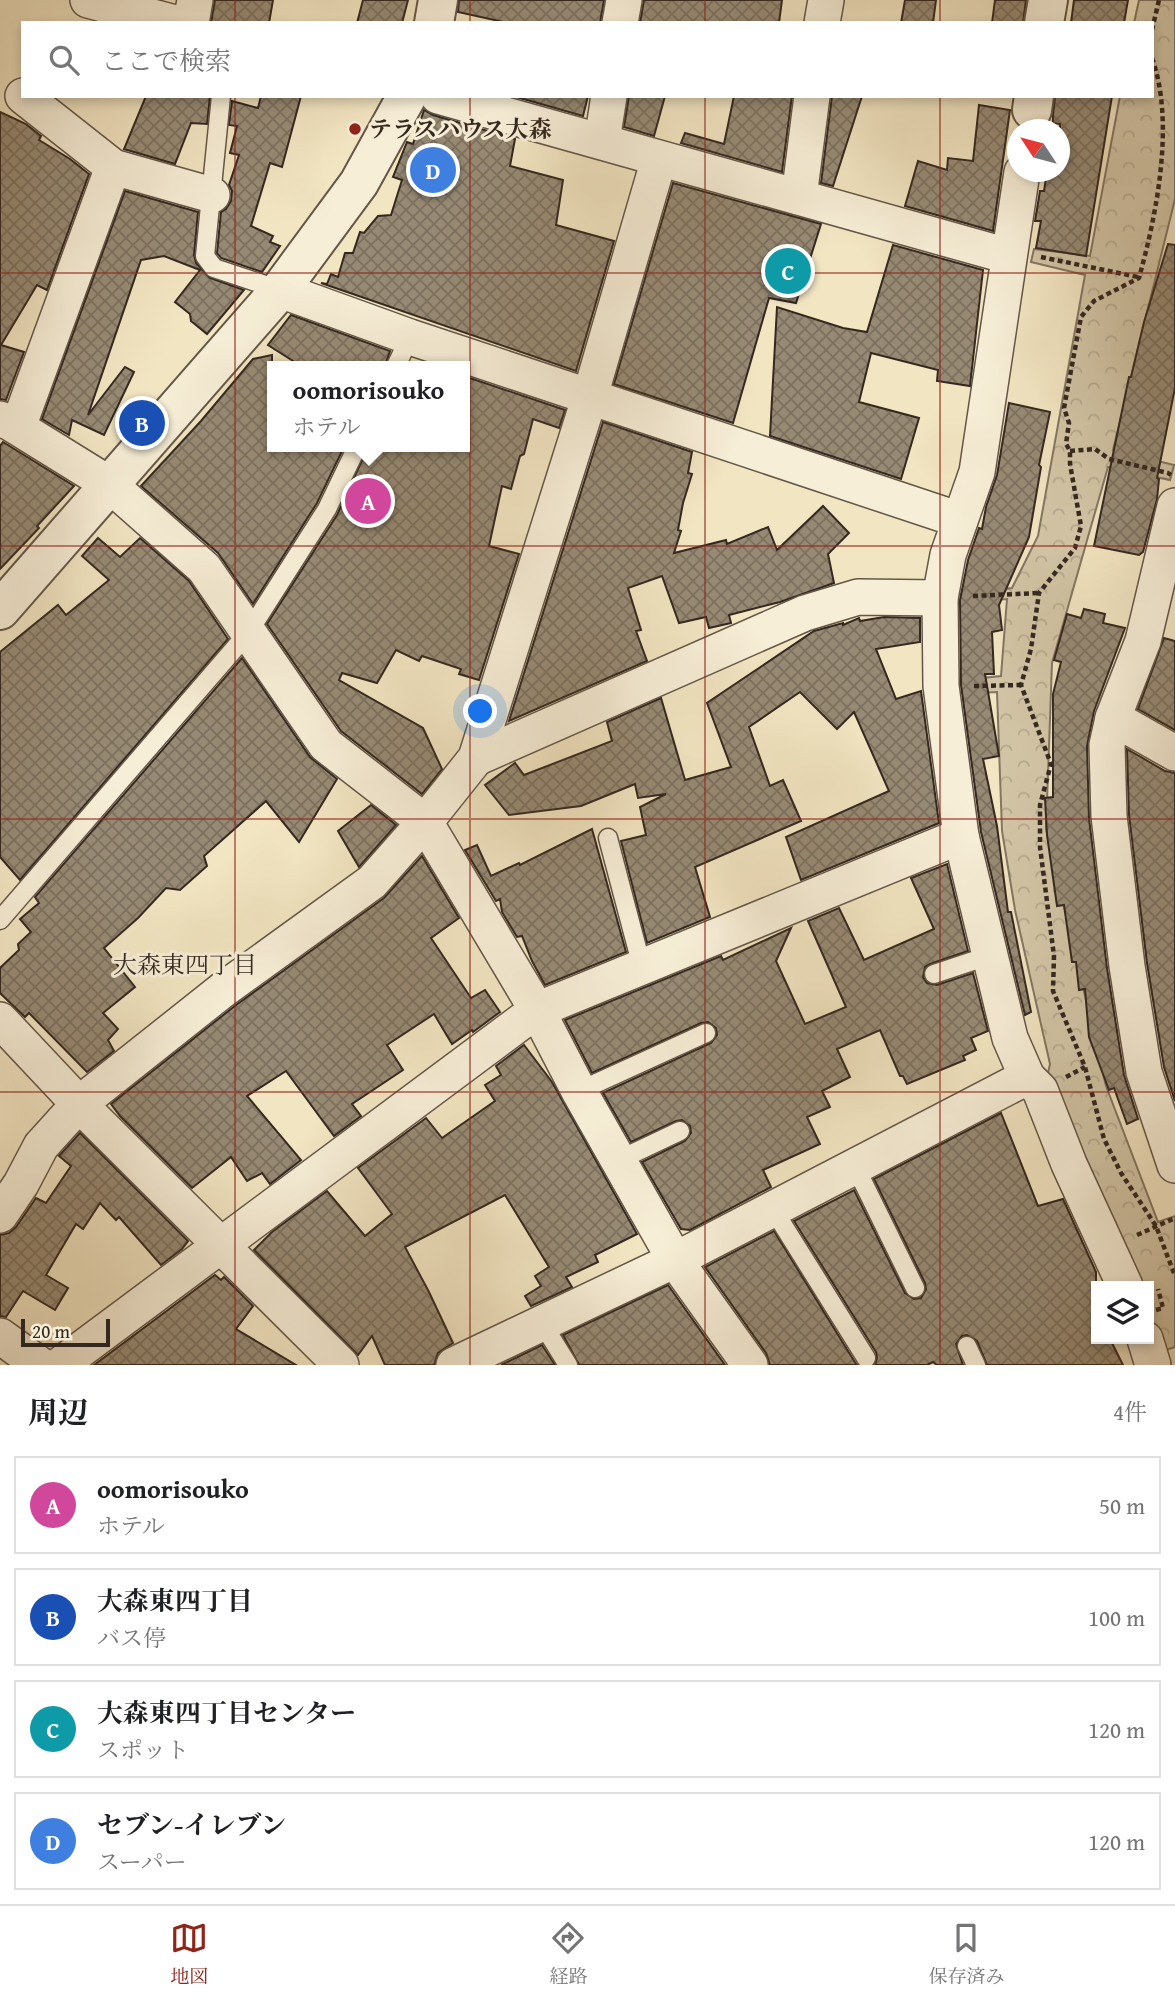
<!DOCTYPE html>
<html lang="ja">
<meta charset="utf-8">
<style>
:root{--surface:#fff;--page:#f6f6f6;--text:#202124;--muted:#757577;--line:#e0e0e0;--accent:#8f2418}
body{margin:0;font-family:"Gentium Book Plus","Noto Serif JP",serif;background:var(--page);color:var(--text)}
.controls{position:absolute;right:21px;bottom:21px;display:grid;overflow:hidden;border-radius:0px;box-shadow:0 4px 10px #0003}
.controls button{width:63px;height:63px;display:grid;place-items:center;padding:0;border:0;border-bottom:2px solid var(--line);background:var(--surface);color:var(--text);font:35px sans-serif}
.compass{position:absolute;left:1007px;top:119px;width:63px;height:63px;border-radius:50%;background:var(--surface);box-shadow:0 4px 10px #0003;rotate:306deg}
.scale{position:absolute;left:21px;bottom:18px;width:89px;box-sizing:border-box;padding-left:7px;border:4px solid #34281f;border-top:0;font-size:19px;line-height:24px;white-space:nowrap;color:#34281f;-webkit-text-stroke:5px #f7eed7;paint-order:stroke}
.you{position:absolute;left:481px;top:712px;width:24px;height:24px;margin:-18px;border:5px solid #fff;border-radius:50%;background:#1a73e8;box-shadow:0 0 0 10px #1a73e833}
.badge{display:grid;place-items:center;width:46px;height:46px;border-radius:50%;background:var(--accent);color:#fff;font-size:23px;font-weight:700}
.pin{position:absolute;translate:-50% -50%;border:4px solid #fff;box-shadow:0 2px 7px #0006}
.popup{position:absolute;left:267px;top:361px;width:203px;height:91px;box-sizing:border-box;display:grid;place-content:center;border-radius:0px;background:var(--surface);filter:drop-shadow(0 2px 5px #0005);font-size:23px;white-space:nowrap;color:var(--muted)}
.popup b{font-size:26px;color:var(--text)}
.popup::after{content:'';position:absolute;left:50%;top:100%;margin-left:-14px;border:14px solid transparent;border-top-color:var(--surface)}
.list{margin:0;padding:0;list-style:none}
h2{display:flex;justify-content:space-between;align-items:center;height:91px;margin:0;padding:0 28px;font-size:30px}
h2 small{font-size:23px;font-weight:400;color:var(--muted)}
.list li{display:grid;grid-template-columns:46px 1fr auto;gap:21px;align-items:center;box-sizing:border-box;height:98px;margin:0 14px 14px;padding:0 14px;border:2px solid var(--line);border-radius:0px}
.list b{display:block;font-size:26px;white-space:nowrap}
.list p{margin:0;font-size:23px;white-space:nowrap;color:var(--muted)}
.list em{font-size:23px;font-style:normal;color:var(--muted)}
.icon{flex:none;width:38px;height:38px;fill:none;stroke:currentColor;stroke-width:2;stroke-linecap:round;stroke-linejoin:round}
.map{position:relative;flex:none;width:1175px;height:1365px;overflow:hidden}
.search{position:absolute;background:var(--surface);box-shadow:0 4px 10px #0003;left:21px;right:21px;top:21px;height:77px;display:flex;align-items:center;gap:18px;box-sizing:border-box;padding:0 24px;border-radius:0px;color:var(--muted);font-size:26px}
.sheet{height:539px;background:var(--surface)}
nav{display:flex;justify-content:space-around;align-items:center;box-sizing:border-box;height:98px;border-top:2px solid var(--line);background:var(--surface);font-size:19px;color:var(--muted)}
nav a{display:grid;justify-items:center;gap:4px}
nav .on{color:var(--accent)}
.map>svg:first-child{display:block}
.forest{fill:url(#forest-crowns);stroke:#837662;stroke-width:2}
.building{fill:url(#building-cross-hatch);stroke:#34281f;stroke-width:2}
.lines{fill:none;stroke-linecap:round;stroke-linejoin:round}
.service-casing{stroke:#645748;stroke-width:21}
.minor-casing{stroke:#645748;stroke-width:38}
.tertiary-casing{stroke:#645748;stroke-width:42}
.path{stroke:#34281f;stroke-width:4.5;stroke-dasharray:5 3.5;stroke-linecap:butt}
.service{stroke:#f7eed7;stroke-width:18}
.minor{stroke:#f7eed7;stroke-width:35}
.tertiary{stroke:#f7eed7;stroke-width:38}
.grid{fill:none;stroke:#8f2418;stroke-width:2;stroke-opacity:0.55}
.poi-dot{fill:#8f2418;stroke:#f7eed7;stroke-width:2.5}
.labels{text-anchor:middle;stroke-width:6;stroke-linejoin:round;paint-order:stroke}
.poi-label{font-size:23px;font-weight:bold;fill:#34281f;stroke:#f7eed7;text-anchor:start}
.neighbourhood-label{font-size:24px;fill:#34281f;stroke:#f7eed7}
</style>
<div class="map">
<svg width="1175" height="1365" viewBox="0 0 1175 1365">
<defs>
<pattern id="forest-crowns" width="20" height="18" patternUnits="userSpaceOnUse" patternTransform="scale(1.75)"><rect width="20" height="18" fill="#d2c5a6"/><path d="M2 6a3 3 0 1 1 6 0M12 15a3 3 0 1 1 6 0" fill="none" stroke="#b5a98e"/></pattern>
<pattern id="building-cross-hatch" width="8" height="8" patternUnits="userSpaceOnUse" patternTransform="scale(1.75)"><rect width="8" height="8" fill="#978a74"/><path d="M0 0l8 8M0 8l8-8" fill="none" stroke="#7c715f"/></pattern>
</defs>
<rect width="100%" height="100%" fill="#f2e5c2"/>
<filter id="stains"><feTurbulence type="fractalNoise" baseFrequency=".00286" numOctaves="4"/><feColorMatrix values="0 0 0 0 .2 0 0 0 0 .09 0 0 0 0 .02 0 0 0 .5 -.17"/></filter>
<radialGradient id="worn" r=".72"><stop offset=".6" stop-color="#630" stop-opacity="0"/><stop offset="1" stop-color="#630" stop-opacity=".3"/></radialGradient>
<!-- forest -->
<polygon class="forest" points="1139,0 1175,0 1175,199 1113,450 1174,465 1170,480 1108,467 1052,663 1046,829 1106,1086 1158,1222 1175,1216 1175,1347 1154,1354 1149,1335 1149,1286 1132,1286 1046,1082 1050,1064 1015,910 1002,831 997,692 955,694 953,681 1001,676 1007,599 951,604 951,595 1012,588 1038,536 1085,275 1031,262 1034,249 1090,256 1120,96 1152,96 1152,23 1134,23"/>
<!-- building -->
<g class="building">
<polygon points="215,0 273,0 269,23 211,23"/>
<polygon points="363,0 408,0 402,23 357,23"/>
<polygon points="459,0 604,0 600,23 508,23 458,12"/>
<polygon points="644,0 782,0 779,23 640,23"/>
<polygon points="905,0 936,0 933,23 901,23"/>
<polygon points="995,0 1026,0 1023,23 992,23"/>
<polygon points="1074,0 1128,0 1124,23 1071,23"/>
<polygon points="146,96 210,96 207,124 191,123 175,164 124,149"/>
<polygon points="261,96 301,96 282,167 270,163 251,226 273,236 270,242 280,246 262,272 221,258 217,253 221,212 226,209 231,201 232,191 229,185 239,155 230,153 237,126 229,125 232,101 258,108"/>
<polygon points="513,96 588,96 583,116"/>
<polygon points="629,96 665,96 654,136 624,127"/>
<polygon points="734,96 792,96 782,172 681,143 685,133 724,144"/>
<polygon points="832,96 862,96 833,186 821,183"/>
<polygon points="1055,96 1112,96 1086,256 1036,248 1041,221 1035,221 1040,191 1044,191 1047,172 1060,172 1060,124 1053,123 1053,116"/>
<polygon points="979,105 1010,110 993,231 905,206 918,161 947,170 948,158 973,161"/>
<polygon points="424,110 433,115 515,139 510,166 563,180 556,225 614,241 576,371 321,283 327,284 331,274 338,277 345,253 353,253 360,232 364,233 378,216 391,215 402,180 393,177 407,142 413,144"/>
<polygon points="0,112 26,124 41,136 39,140 70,159 89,174 47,290 37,285 1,345 24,352 6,400 0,399"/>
<polygon points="673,183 821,224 796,303 769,298 733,423 614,384"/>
<polygon points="125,191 198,212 194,255 196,263 210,278 244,290 207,334 191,321 190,314 175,302 200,270 164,256 141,260 88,415 125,367 134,372 104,435 72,420 69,435 42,419"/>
<polygon points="1168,244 1175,245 1175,388 1157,478 1159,479 1157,499 1143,552 1139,555 1094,546 1129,377 1131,377 1144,322"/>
<polygon points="893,245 983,270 970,386 937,381 938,370 871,353 859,402 919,418 901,479 770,436 777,307 843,328 867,332"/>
<polygon points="291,315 390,351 385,366 301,366 268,345"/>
<polygon points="272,355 272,447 344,447 317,503 253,604 218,553 141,486 201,421 253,359"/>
<polygon points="464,376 565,410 559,428 533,419 524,454 520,456 511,489 502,486 489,546 519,554 479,680 459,674 461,669 422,656 419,661 396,650 377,683 342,673 339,680 423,728 442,769 422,794 341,731 267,624 337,515 368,447 464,447"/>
<polygon points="1009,403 1050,412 1039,465 1041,467 1029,537 999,605 1002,630 992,632 994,674 985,674 999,756 983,759 997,826 1008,912 1011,912 1031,1012 1025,1015 981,832 961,685 960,600 968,560 979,528 982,529 986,507 997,475"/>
<polygon points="603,422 692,452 688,473 692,474 683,503 678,530 681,531 674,553 726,540 727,544 768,527 777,550 823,506 849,533 828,554 834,583 780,602 729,615 731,623 709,628 706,617 679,623 662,576 628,588 641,630 636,631 647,661 509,721"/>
<polygon points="3,442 74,486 37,526 39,528 0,569 0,446"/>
<polygon points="98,538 120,557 140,538 189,581 228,639 20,880 0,857 0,652 58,605 66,615 109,580 82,556"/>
<polygon points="1084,609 1105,614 1103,623 1125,628 1094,711 1087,746 1089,818 1107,968 1124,1075 1138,1119 1127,1124 1114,1088 1109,1090 1089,1037 1085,989 1079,990 1076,962 1072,962 1064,905 1057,906 1047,835 1045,798 1053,797 1053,694 1061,662 1054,660 1067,614 1081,618"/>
<polygon points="884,617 920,618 920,642 876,649 896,699 921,691 939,823 801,880 786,837 889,791 854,712 837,729 800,692 749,727 770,786 783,780 801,821 695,867 710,917 647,943 621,841 646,835 640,807 666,794 638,798 635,784 581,806 509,815 485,785 515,763 524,775 612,741 607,722 661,698 685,780 731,767 707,703 814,631 843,623 843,625 859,618 860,621"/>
<polygon points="1164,638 1175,641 1175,730 1138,709"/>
<polygon points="242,658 310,757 337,779 299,842 266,801 204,856 207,866 180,890 166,888 138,918 104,948 135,987 103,1013 118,1029 108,1040 114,1051 87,1072 29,1013 25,1017 0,993 0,968 19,950 18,944 31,932 20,919 39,903 35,897"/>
<polygon points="1127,749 1165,771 1175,773 1175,1101 1164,1067 1147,963 1129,815"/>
<polygon points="371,805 396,825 359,867 338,831"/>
<polygon points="592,829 626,952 545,985 532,961 522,936 517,937 502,912 500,899 496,901 465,850 477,845 491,876 519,863 520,865"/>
<polygon points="422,856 459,918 431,938 471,998 485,990 500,1012 473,1032 472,1030 452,1044 434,1014 387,1045 403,1070 352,1104 361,1116 334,1136 286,1071 247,1096 301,1160 270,1184 262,1173 247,1181 231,1157 192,1188 120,1116 111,1104 236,1005 384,898"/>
<polygon points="947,864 968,951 930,964 925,967 923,977 927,983 937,985 973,973 988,1031 971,1038 976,1050 963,1056 965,1060 907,1084 903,1076 900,1076 880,1030 837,1049 850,1077 822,1091 830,1107 807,1117 820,1144 763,1170 771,1187 690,1230 681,1229 642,1162 685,1141 691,1133 690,1126 682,1120 676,1121 631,1142 603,1093 711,1043 717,1035 716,1028 708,1022 701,1023 592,1073 565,1020 721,956 723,960 791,928 776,961 805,1024 846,1007 808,921 839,908 864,960 934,929 911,878"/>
<polygon points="524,1045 552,1082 637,1234 595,1255 598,1262 566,1277 572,1287 531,1306 525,1296 541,1286 535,1276 549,1267 505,1195 405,1247 429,1292 453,1343 438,1353 434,1365 385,1365 372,1336 358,1355 254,1250 272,1232 327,1191 365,1236 392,1214 358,1168 426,1118 442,1138 495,1101 485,1085 501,1075 496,1066"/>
<polygon points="1001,1113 1038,1206 1063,1199 1096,1272 1096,1339 1110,1339 1123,1365 987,1365 977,1341 967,1335 962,1336 956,1344 963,1365 937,1365 933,1362 927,1365 875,1365 877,1358 876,1352 794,1221 854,1190 905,1293 914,1299 921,1298 926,1289 925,1283 874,1179"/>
<polygon points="80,1133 188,1241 182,1249 161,1265 119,1217 116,1220 100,1203 83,1229 76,1224 46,1275 68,1288 55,1310 23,1291 6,1317 0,1316 0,1235 9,1233 16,1227 36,1198 46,1203 71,1166 59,1156"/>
<polygon points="774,1231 856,1364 857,1365 770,1365 766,1353 705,1267"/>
<polygon points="215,1275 221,1280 224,1277 253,1306 236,1329 296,1365 94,1365"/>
<polygon points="668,1285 725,1365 579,1365 563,1335"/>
<polygon points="542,1345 555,1365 501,1365"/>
</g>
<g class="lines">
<defs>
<g id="service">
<polyline points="221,96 205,256 214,268 280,290"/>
<polyline points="396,366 410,337"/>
<polyline points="608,838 642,967"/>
<polyline points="0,920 248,633 327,509 357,447"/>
<polyline points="934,974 988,956"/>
<polyline points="579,1091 706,1033"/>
<polyline points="619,1160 680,1131"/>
<polyline points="855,1166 915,1288"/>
<polyline points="773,1209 866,1358"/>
<polyline points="542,1323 568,1365"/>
<polyline points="967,1346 976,1365"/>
</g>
<g id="minor">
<polyline points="88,0 175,23"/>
<polyline points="191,23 195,0"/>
<polyline points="620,23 624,0"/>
<polyline points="822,23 826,0"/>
<polyline points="23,96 113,167 212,195"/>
<polyline points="438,96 1008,256"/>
<polyline points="602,141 609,96"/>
<polyline points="1022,172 977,472 948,555 940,598 941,686 961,836 1010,1038 1027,1077 1040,1090 1069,1164 1125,1286"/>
<polyline points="799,197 812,96"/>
<polyline points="280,290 410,337 960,520"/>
<polyline points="0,419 9,422 109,484 204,568 326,745 425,822 537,1010 579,1091 675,1260 750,1365"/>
<polyline points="18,427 113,167"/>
<polyline points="1175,506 1143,641 1113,718 1107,745 1109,816 1127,966 1144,1072 1175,1165"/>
<polyline points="1113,718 1175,753"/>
<polyline points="476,758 805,613 858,597 940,598"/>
<polyline points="0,1020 79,1104 341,1365"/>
<polyline points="0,1215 21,1184 41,1146 79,1104 224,989 372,882 425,822 476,758 590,396 659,159"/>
<polyline points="0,1336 40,1365"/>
<polyline points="1145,1339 1153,1365"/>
<polyline points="60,1365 537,1010 961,836"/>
<polyline points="454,1365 675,1260 1027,1077"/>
</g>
<g id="tertiary">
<polyline points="434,23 438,0"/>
<polyline points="1044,23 1048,0"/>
<polyline points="1032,110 1034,96"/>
<polyline points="0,610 280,290 359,183 407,96"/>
</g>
</defs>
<!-- service casing -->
<use href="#service" class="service-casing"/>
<!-- minor casing -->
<use href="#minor" class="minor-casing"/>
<!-- tertiary casing -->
<use href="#tertiary" class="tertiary-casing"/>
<!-- path -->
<g class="path">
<polyline points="1152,30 1159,0"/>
<path d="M1152,58C1175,122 1157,213 1139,278L1094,301L1081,317L1064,408L1069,423L1066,444L1070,451V464L1081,526L1075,548L1039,593L1031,649L1021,685L1051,764L1040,805V847L1054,956L1053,991L1085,1067L1104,1139L1121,1173L1156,1226L1175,1276"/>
<polyline points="1041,257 1138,277"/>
<polyline points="1070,451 1095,449 1109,459 1168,473 1171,475"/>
<polyline points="973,596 1039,593"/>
<polyline points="974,686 1021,685"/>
<polyline points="1066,1077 1085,1067"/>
<polyline points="1137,1235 1175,1218"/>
<polyline points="1156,1310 1163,1308 1158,1289"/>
</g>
<!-- service -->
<use href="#service" class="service"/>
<!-- minor -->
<use href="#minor" class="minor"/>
<!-- tertiary -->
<use href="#tertiary" class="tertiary"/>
</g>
<!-- grid -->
<path class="grid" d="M235,0V23M470,0V23M705,0V23M940,0V23M235,96V1365M470,96V1365M705,96V1365M940,96V1365M0,273H1175M0,546H1175M0,819H1175M0,1092H1175"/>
<!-- markers -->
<circle class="poi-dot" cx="355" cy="129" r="7"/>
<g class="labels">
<!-- poi labels -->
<g class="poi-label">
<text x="369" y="137">テラスハウス大森</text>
</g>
<!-- neighbourhood labels -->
<g class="neighbourhood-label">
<text x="185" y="973">大森東四丁目</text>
</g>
</g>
<rect width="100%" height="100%" filter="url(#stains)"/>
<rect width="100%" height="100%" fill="url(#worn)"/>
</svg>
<div class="controls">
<button><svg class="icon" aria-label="layers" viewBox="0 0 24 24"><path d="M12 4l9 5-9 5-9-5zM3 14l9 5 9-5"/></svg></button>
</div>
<svg class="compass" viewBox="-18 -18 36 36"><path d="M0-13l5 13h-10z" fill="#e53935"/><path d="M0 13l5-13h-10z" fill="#757577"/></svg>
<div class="scale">20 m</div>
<div class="you"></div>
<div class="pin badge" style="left:368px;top:501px;background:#d1479c">A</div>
<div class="popup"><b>oomorisouko</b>ホテル</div>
<div class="pin badge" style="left:142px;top:423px;background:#1a4fb4">B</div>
<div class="pin badge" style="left:788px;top:271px;background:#0f9aa8">C</div>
<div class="pin badge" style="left:433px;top:170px;background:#3f7fe0">D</div>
<div class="search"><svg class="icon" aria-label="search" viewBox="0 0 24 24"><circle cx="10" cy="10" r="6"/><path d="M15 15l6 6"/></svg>ここで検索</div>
</div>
<section class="sheet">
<h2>周辺<small>4件</small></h2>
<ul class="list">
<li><span class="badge" style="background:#d1479c">A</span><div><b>oomorisouko</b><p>ホテル</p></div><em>50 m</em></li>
<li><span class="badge" style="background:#1a4fb4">B</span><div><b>大森東四丁目</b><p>バス停</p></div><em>100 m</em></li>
<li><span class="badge" style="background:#0f9aa8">C</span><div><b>大森東四丁目センター</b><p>スポット</p></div><em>120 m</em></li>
<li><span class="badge" style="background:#3f7fe0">D</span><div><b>セブン-イレブン</b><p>スーパー</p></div><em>120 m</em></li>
</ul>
</section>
<nav>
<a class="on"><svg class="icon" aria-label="map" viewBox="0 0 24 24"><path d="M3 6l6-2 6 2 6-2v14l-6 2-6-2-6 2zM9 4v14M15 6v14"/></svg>地図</a>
<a><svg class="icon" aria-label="directions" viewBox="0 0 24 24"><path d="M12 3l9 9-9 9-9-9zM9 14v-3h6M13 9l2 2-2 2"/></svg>経路</a>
<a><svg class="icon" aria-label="saved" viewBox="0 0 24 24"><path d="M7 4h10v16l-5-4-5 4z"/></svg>保存済み</a>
</nav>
